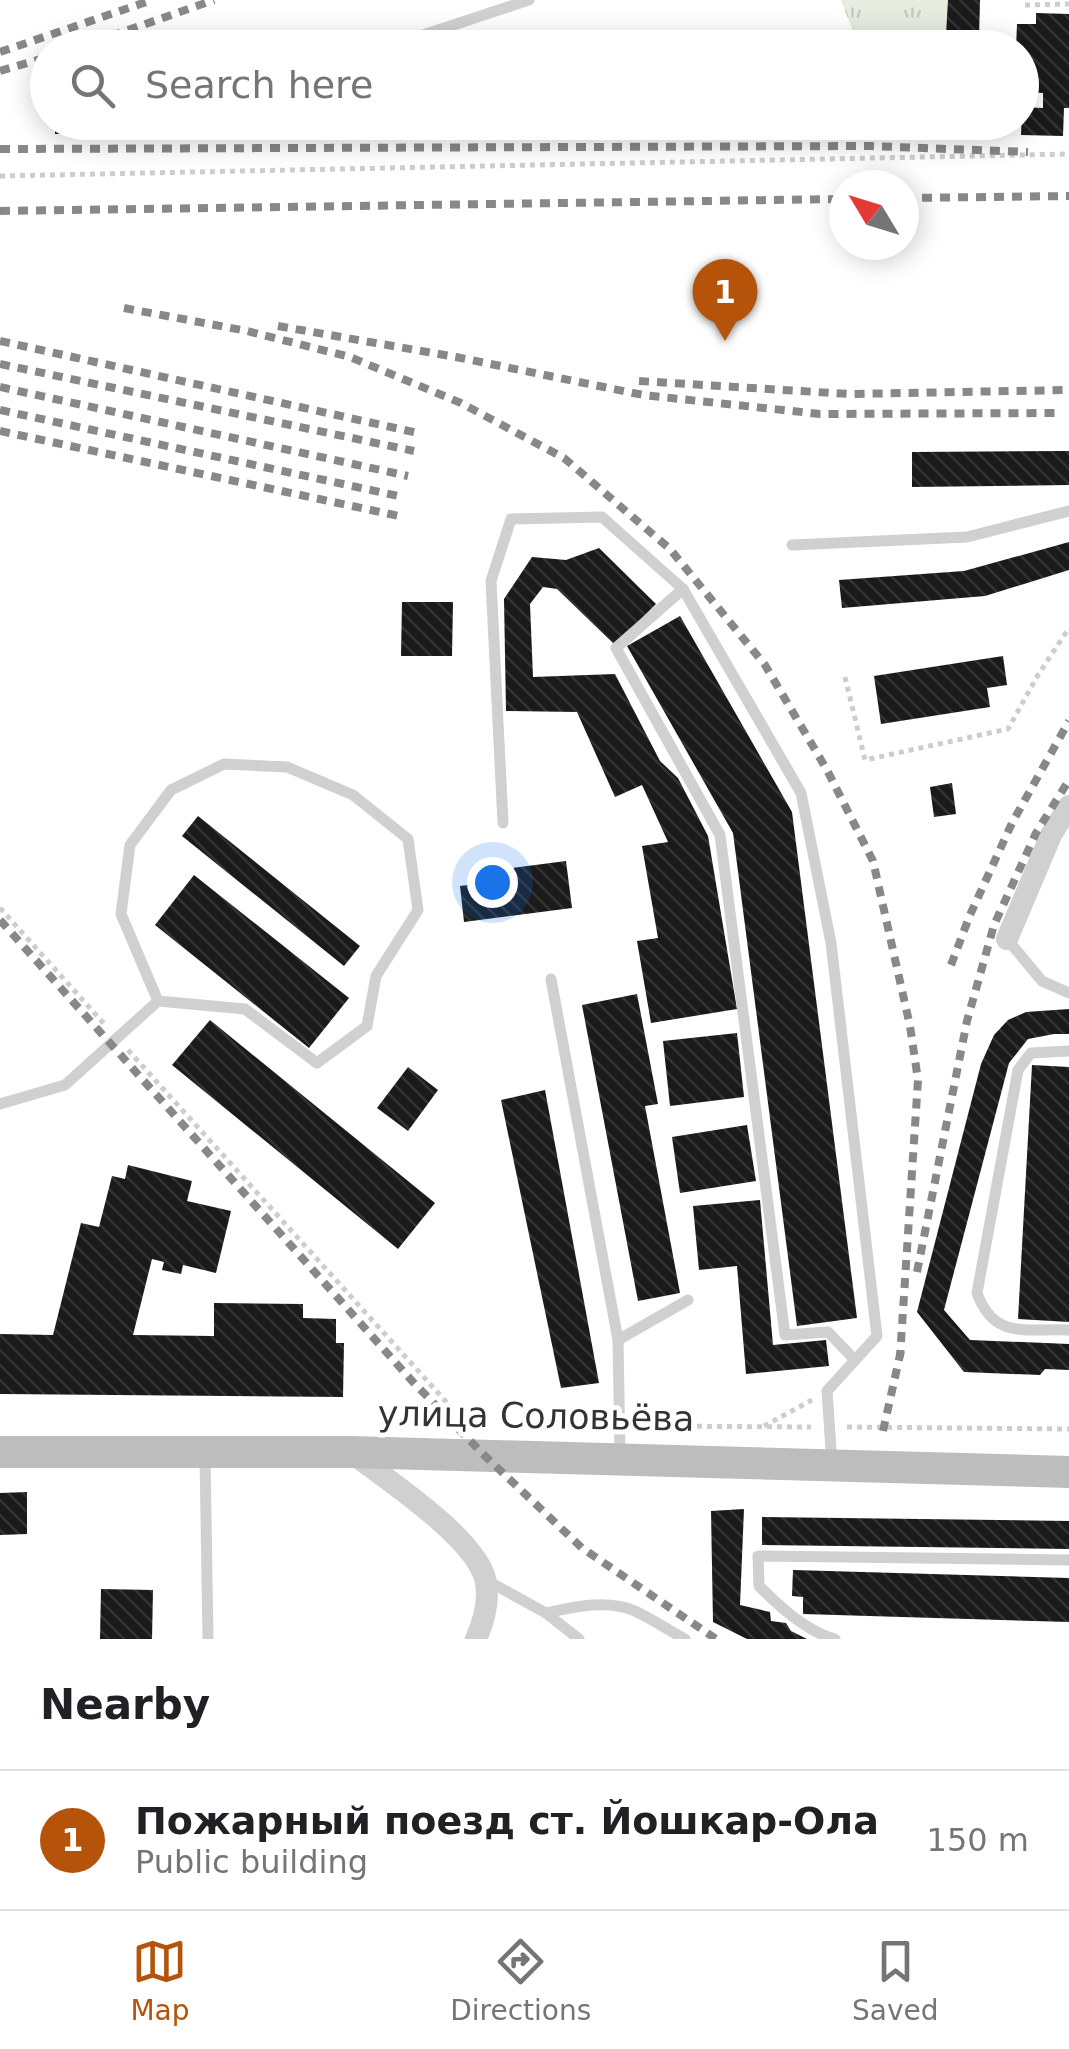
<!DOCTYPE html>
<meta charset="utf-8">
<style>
:root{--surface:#fff;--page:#f6f6f6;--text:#202124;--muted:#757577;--line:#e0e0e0;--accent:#b45309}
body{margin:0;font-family:"DejaVu Sans",sans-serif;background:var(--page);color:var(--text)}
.compass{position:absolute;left:829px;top:170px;width:90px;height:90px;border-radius:50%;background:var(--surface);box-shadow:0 5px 25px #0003;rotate:308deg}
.you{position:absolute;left:492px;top:882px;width:35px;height:35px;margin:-25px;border:8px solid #fff;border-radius:50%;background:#1a73e8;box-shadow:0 0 0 15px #1a73e833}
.badge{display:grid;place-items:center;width:65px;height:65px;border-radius:50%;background:var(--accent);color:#fff;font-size:32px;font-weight:700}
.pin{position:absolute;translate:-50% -82px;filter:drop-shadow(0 2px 5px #0008)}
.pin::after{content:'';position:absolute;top:52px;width:35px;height:30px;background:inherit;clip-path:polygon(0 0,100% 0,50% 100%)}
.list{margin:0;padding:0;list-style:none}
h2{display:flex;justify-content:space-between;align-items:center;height:130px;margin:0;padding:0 40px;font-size:42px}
h2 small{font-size:32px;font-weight:400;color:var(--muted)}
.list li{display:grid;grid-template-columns:65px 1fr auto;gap:30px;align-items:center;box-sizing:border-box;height:140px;padding:0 40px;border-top:2px solid var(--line)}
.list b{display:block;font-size:38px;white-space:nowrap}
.list p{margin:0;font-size:32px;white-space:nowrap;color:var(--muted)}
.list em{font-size:32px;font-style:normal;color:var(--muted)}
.icon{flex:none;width:55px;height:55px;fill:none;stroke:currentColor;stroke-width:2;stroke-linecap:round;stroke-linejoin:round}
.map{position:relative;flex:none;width:1069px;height:1639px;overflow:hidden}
.search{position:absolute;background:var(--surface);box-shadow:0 5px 25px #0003;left:30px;right:30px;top:30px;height:110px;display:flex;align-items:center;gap:25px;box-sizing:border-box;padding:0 35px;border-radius:55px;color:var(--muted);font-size:38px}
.sheet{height:270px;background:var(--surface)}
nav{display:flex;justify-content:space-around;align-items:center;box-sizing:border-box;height:140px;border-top:2px solid var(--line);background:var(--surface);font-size:28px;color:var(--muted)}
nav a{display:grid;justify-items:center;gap:5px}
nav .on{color:var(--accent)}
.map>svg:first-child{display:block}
.grass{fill:url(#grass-tufts)}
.building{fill:url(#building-back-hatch)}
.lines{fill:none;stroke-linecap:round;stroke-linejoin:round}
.path{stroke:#cdcdcd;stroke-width:5;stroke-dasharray:5 5;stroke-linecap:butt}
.lane{stroke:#d0d0d0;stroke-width:11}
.street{stroke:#d0d0d0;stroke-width:22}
.secondary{stroke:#bdbdbd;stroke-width:32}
.rail{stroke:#888;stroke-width:8;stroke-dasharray:10 8;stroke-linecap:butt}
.labels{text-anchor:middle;stroke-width:10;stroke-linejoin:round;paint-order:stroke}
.street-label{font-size:35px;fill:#333;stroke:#fff}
</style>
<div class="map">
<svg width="1069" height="1639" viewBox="0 0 1069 1639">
<defs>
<pattern id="grass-tufts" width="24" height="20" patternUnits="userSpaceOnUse" patternTransform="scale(2.5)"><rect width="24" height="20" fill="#e6ecdf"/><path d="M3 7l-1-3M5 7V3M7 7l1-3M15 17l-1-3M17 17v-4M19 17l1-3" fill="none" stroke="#c6cbc0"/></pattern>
<pattern id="building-back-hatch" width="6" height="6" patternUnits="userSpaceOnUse" patternTransform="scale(2.5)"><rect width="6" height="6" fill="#1a1a1a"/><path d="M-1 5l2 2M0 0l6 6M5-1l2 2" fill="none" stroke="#333"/></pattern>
</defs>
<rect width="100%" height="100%" fill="#fff"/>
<!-- grass -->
<polygon class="grass" points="841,0 980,0 978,47 859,47"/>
<!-- building -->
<g class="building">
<polygon points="948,0 980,0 979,38 946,35"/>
<polygon points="1036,13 1069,14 1069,108 1064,108 1063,136 1021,135 1022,107 1043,108 1043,93 1022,92 1022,48 1016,48 1017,24 1036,24"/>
<polygon points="55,122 555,122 555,131 55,134"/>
<polygon points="1069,451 1069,485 912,487 912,452"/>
<polygon points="1069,542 1069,570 985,596 842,608 839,580 964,571"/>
<polygon points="599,548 656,604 615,645 557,589 543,587 530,604 533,677 615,674 660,761 678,778 708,836 737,1009 651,1023 637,941 658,938 642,846 668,842 642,785 615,797 577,712 506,711 504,599 532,557 566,560"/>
<polygon points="402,602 453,602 452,656 401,656"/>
<polygon points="680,616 792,812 857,1318 797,1326 733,833 627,646"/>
<polygon points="1003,656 1007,685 987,688 990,707 881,724 874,676"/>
<polygon points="952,783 956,814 934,817 930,787"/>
<polygon points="198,816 360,946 344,966 182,836"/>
<polygon points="566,861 572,908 464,922 460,886 514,879 512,868"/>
<polygon points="194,875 349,998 309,1048 155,925"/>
<polygon points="637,994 658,1104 645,1106 680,1293 638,1301 582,1005"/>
<polygon points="1069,1009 1069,1034 1054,1034 1028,1039 1009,1063 944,1310 970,1340 1069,1344 1069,1370 1045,1369 1040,1375 964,1372 917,1312 981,1064 994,1035 1008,1020 1026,1012"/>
<polygon points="210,1020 435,1203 398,1249 172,1065"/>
<polygon points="737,1033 744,1097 670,1106 663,1041"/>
<polygon points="1032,1065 1069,1067 1069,1322 1018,1319"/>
<polygon points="408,1067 438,1090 408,1131 377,1108"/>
<polygon points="545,1090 599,1383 561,1388 501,1100"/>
<polygon points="747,1125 756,1181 680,1193 672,1137"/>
<polygon points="128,1165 192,1181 187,1201 231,1211 216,1273 183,1265 181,1274 162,1270 164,1262 152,1259 133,1335 214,1336 214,1303 303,1304 303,1318 336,1319 336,1343 344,1343 343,1397 0,1394 0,1334 53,1335 81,1223 99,1227 112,1176 125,1179"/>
<polygon points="760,1200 773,1345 826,1340 829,1366 746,1374 737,1266 699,1270 693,1206"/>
<polygon points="27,1492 27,1534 0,1535 0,1493"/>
<polygon points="744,1509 740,1605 770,1612 771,1621 786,1623 791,1631 807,1639 747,1639 713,1622 711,1511"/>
<polygon points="762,1517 1069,1521 1069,1549 762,1545"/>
<polygon points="793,1570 1069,1578 1069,1622 803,1614 803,1597 792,1596"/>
<polygon points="101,1589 153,1590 152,1639 100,1639"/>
</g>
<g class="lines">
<!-- path -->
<g class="path">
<polyline points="1025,5 1069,4"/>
<polyline points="0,176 1069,154"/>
<polyline points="845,677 865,760 1008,729 1038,675 1069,628"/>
<polyline points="0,908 107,1027"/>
<polyline points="128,1050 468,1426"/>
<polyline points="577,1426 601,1426"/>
<polyline points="637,1426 811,1427"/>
<polyline points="764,1426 812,1400"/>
<polyline points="847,1427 1069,1429"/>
</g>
<!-- lane -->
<g class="lane">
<polyline points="417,37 529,0"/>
<polyline points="792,545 967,537 1069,511"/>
<polyline points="683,589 616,648 720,835 785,1335 828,1332 855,1360"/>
<polyline points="503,823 491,581 511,519 602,517 683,589 801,793 831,943 877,1336 827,1391 832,1464"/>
<polyline points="1007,939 1042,981 1069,993"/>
<polyline points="551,979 618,1340 620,1454"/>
<path d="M1069,1051L1031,1053L1018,1070L977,1293C994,1340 1026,1328 1069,1330"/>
<polyline points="0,1104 65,1085 158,1001 245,1009 317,1063 367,1026 376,976 418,910 408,839 353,795 287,767 224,764 171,790 130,845 121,914 158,1001"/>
<polyline points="618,1340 688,1300"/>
<polyline points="205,1456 208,1639"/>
<polyline points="486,1580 546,1613 579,1639"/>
<path d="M546,1613C574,1607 607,1599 635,1611C652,1619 668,1630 685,1639"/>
<path d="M835,1639C807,1632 779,1606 759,1586L758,1556L1069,1560"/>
</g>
<!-- street -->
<g class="street">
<polyline points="1007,939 1051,835 1069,806"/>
<path d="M351,1452C387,1480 473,1536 485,1578C490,1598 484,1621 476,1639"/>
</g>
<!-- secondary -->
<polyline class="secondary" points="0,1452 351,1452 1069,1472"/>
<!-- rail -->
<g class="rail">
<polyline points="77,48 214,0"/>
<polyline points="0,52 152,0"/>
<polyline points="0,71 48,57"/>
<polyline points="0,149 870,146 1028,152"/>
<polyline points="904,198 1069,196"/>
<polyline points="0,211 844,199"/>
<polyline points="124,308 247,331 350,357 461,403 564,458 670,549 765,665 827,770 873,861 910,1026 918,1080 900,1357"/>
<polyline points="278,326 456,357 643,395 820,414 1059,413"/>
<polyline points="0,341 418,433"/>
<polyline points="0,364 414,451"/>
<polyline points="639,381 849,394 1069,390"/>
<polyline points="0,387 408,476"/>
<polyline points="0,410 403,497"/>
<polyline points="0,431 399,516"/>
<polyline points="0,920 413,1382 484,1455 582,1548 716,1639"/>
<polyline points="951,965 970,915 1012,823 1069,721"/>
<polyline points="917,1272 967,1021 994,925 1036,833 1069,780"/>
<polyline points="883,1431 902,1346"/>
</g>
</g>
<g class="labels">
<!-- street labels -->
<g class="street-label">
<text transform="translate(536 1416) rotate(1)" y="12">улица Соловьёва</text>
</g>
</g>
</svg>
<svg class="compass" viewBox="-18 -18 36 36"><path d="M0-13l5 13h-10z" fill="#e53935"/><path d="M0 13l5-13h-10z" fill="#757577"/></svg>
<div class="you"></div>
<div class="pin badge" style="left:725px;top:341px">1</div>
<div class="search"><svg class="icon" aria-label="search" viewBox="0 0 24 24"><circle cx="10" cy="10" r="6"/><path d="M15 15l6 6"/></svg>Search here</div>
</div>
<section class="sheet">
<h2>Nearby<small></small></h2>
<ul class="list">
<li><span class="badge">1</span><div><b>Пожарный поезд ст. Йошкар-Ола</b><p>Public building</p></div><em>150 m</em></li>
</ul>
</section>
<nav>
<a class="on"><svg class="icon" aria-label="map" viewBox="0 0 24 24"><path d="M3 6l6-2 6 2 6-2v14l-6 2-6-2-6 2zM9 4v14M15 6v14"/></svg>Map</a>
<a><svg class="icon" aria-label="directions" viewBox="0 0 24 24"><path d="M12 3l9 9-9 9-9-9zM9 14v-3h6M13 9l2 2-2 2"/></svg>Directions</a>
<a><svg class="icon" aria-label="saved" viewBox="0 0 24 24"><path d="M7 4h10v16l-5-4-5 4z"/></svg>Saved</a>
</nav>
